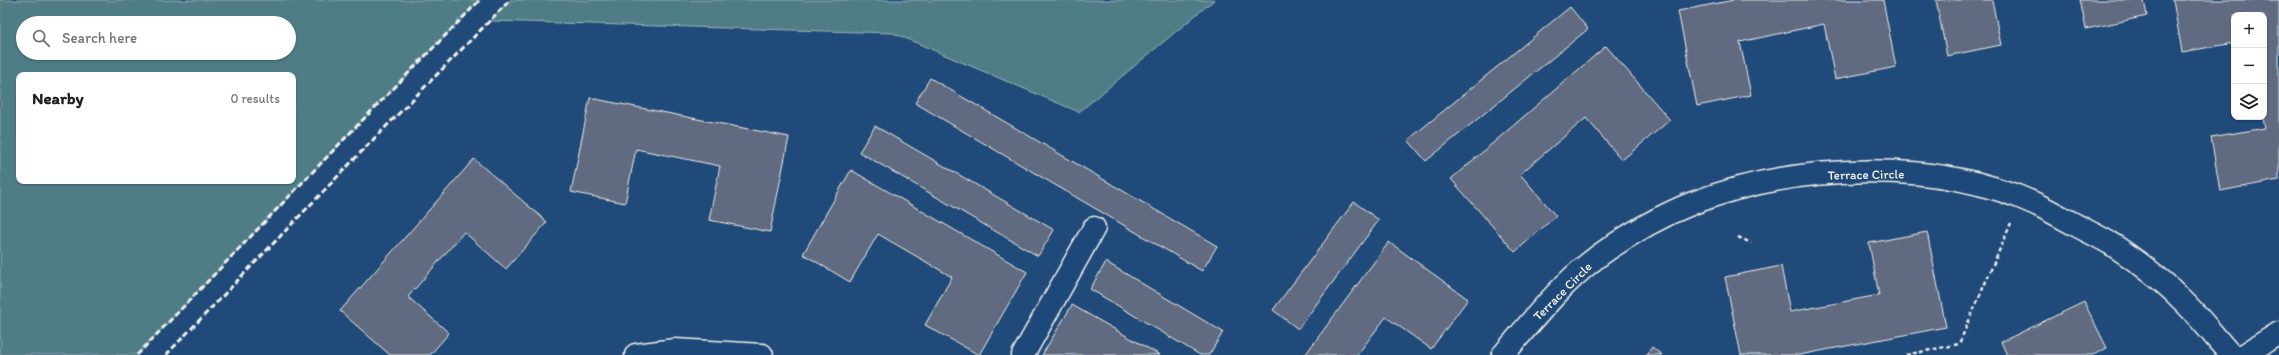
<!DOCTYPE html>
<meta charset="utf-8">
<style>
:root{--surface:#fff;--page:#f2f2f2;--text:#202124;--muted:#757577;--line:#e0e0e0}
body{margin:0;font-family:Itim,sans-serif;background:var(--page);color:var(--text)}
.controls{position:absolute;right:12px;top:12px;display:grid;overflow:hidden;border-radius:8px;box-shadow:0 1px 3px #0004}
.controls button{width:36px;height:36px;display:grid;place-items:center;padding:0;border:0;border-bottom:1px solid var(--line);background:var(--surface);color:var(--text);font:20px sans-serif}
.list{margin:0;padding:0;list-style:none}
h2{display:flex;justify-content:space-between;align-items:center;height:52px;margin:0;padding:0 16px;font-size:17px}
h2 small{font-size:13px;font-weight:400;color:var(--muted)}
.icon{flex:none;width:22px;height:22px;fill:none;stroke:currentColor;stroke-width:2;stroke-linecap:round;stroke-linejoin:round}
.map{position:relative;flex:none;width:2279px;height:355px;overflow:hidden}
.search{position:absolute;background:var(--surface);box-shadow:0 1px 3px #0004;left:16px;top:16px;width:280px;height:44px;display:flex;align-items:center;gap:10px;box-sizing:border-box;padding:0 14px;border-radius:22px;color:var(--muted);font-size:15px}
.panel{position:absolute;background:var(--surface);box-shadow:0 1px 3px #0004;left:16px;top:72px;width:280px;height:112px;border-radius:8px}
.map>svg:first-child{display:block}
.green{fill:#4f7d86;stroke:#a2b7b7;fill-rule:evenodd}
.building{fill:#606b80;stroke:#f4f1e8}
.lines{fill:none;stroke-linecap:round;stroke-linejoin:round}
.minor-casing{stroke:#f4f1e8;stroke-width:25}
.path{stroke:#f4f1e8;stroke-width:2.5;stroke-dasharray:4 3;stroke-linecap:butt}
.minor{stroke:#1f4a7a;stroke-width:22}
.rail{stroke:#f4f1e8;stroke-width:3;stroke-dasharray:6 3;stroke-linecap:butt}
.labels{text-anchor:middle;stroke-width:3;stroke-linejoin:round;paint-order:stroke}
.street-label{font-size:13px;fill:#f4f1e8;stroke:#1f4a7a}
</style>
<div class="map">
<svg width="2279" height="355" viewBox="0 0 2279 355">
<rect width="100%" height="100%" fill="#1f4a7a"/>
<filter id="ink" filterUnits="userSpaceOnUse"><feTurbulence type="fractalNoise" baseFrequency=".025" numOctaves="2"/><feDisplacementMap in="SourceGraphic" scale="8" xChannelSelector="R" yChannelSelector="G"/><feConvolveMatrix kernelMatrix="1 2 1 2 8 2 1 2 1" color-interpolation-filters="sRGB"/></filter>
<g filter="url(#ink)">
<!-- green -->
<g class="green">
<path d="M0,0H480L350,133L137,355H0ZM23,23H289V53H23ZM19,75H293V181H19Z"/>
<polygon points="510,0 1214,0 1079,112 893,33 489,21"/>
</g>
<!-- building -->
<g class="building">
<polygon points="1734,0 1883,0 1896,67 1835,79 1824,24 1740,42 1751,95 1697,106 1678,11"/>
<polygon points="1936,0 1992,0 2001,45 1947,56"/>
<polygon points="2080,0 2144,0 2147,16 2086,29"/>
<polygon points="2173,0 2279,0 2279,180 2220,191 2211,137 2265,128 2263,117 2264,15 2234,15 2234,43 2182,52"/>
<polygon points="1570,7 1588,29 1426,161 1408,140"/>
<polygon points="1606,46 1670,120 1622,160 1586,118 1520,174 1556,216 1515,252 1451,179"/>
<polygon points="930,78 1217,246 1202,271 915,103"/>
<polygon points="590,98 789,137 770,232 709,220 720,166 636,149 625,203 571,192"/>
<polygon points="875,126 1054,230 1038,256 859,152"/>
<polygon points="474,159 547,222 506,269 464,232 408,297 449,333 430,355 390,355 340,311"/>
<polygon points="851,170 1027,272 979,355 925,325 952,277 878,234 850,282 803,254"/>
<polygon points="1354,202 1379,220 1298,329 1273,310"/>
<polygon points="1927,232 1946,327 1799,355 1741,355 1725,277 1781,266 1790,312 1879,295 1869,243"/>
<polygon points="1389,242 1468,299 1431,349 1386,317 1357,355 1305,355"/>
<polygon points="1106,262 1223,332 1209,355 1200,355 1090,289"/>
<polygon points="2084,302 2107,348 2093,355 2007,355 2001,342"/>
<polygon points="1072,305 1160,355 1042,355"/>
<polygon points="1652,347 1662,355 1646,355"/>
</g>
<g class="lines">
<defs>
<g id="minor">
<polyline points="636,355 675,350 762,355"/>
<polyline points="1023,355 1094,228"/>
<path d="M1503,355C1532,321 1561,284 1597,257C1626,236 1660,216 1693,203C1796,163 1937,158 2038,205C2050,211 2061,217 2072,223C2085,230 2100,237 2113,245C2134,259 2163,280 2180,298C2198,315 2214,336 2231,355"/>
<polyline points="2244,355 2279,333"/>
</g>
</defs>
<!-- minor casing -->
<use href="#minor" class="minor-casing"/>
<!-- path -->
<g class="path">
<polyline points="1738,237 1751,243"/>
<polyline points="1906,355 1959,344 2011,223"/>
</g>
<!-- minor -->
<use href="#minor" class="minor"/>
<!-- rail -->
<g class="rail">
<polyline points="137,355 350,133 480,0"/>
<polyline points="166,355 365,148 510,0"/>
</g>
</g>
</g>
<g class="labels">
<!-- street labels -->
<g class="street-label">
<text transform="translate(1866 174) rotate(-1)" y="5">Terrace Circle</text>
<text transform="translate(1562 291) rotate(-45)" y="5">Terrace Circle</text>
</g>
</g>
</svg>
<div class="controls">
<button>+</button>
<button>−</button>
<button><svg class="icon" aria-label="layers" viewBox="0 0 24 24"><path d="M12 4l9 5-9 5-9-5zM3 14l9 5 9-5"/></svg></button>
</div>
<div class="search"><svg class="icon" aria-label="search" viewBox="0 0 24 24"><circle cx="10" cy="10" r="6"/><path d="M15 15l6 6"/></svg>Search here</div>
<section class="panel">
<h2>Nearby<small>0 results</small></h2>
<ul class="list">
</ul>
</section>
</div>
